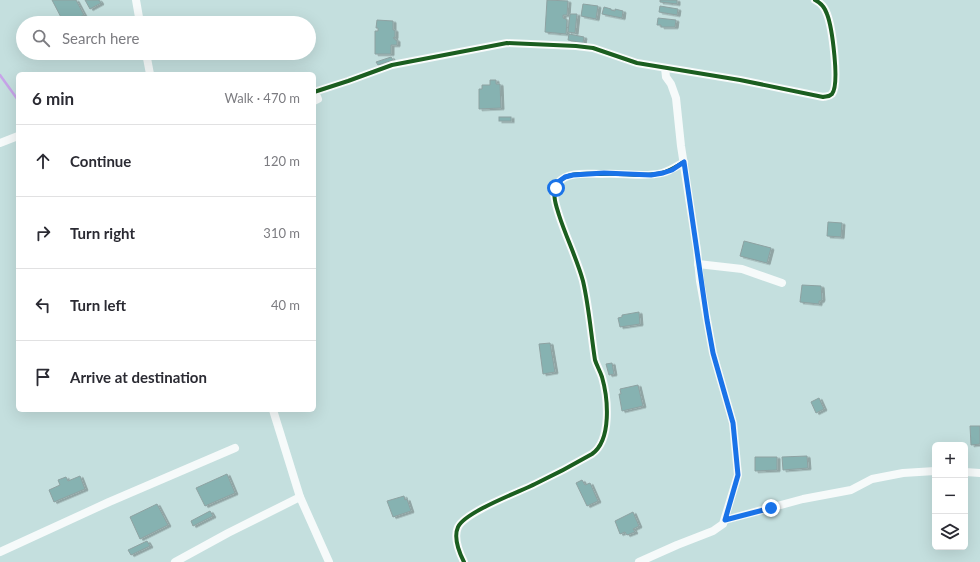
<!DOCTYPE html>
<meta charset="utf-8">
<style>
:root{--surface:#fff;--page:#f2f2f3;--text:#2b2b33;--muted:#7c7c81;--line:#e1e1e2}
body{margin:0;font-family:Lato,sans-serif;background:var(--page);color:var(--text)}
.controls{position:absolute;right:12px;bottom:12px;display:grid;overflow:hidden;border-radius:6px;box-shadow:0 4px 16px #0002}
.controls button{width:36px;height:36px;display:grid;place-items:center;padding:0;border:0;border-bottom:1px solid var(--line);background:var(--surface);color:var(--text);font:20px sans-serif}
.stop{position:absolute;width:12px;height:12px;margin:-9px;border:3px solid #1a73e8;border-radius:50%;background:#fff}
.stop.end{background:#1a73e8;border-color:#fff;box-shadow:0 1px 4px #0008}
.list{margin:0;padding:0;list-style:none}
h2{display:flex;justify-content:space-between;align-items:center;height:52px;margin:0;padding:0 16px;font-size:17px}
h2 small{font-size:13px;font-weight:400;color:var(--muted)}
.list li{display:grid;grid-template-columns:26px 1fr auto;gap:12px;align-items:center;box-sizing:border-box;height:72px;padding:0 16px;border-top:1px solid var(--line)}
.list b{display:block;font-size:15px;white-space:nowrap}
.list em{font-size:13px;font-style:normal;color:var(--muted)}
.icon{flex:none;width:22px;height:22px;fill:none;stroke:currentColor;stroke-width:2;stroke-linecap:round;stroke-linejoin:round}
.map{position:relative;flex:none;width:980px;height:562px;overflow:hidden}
.search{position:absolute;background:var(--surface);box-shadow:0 4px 16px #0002;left:16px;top:16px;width:300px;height:44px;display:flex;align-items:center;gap:10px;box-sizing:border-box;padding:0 14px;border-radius:22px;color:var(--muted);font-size:15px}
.panel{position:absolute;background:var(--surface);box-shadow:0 4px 16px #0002;left:16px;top:72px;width:300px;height:340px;border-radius:6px}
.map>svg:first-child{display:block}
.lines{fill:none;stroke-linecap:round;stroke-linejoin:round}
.stream{stroke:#c7a4e9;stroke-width:2.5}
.building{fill:#86b2b1;stroke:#8ea2a2;filter:url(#shadow)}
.minor{stroke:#f6fafa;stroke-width:8}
.cycleway-casing{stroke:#fff;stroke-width:6}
.cycleway{stroke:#1b5e20;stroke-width:4}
.route{stroke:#1a73e8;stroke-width:5}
</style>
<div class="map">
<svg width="980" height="562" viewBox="0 0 980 562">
<defs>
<filter id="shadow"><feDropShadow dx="3" dy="1.5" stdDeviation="0" flood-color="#0004"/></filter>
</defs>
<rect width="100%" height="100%" fill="#c4dfde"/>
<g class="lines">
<!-- stream -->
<polyline class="stream" points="0,75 18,100"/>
</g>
<!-- building -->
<g class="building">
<polygon points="52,0 76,0 84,15 68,23 64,23"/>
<polygon points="85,0 99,0 101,3 90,9"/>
<polygon points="547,0 568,1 567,15 563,15 563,18 566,19 567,21 566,34 545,32"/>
<polygon points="660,0 677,0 677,4 660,2"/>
<polygon points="583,4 598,6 596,19 581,16"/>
<polygon points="660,6 678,9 677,15 659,12"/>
<polygon points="604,7 611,9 611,10 615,11 615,9 623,11 622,18 602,14"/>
<polygon points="570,14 577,14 575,33 568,32"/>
<polygon points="658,18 676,20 675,27 661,27 661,25 657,25"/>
<polygon points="377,20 393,21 393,30 395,30 395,37 393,38 395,38 395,40 397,40 397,45 391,45 391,54 375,54 375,31 378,31 378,28 376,28"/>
<polygon points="569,34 584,37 583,43 568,40"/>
<polygon points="391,57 393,60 378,65 376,62"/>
<polygon points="490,80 496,80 496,84 500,84 501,108 479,109 479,89 482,89 482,85 490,85"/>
<rect x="499" y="117" width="12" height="4"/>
<polygon points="828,222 842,223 841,237 827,236"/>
<polygon points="744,241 771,248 767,263 740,256"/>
<polygon points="802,285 821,286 822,299 821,301 819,301 819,304 800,302"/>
<polygon points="639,312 640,324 620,327 618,318 622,317 622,315"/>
<polygon points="550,343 555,372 543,374 539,344"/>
<polygon points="612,363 614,374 609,375 606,364"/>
<polygon points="638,385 643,406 622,411 619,394 621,394 620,389"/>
<polygon points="819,398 824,409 816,413 811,402"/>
<polygon points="970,426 980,426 980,444 971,445"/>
<polygon points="807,456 808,468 783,470 782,457"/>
<polygon points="755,457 777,457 777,470 755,471"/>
<polygon points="227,474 235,493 205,506 196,488"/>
<polygon points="80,476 85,489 54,502 49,490 60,485 58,480 66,477 68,481"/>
<polygon points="582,480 585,485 590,483 598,501 587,506 576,483"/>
<polygon points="404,496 405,500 407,499 411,511 393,517 387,501"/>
<polygon points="157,504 168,525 140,539 130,517"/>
<polygon points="210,511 213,516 193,526 191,521"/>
<polygon points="633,512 639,526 633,529 635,532 627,535 625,532 620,534 615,521"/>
<polygon points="147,541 150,546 131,555 128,550"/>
</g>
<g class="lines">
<!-- minor -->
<g class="minor">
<polyline points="136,0 140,23"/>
<polyline points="146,53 150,74"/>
<path d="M314,92L348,81L392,65L507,43L576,46L593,48L637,63L740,80L823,97C826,96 829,97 832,94C840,84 832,27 827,14C825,8 821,3 815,0"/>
<polyline points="314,101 318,99 315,92"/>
<polyline points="0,143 18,136"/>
<polyline points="698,264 742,269 782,283"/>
<polyline points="273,410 300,497 329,562"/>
<polyline points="965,472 980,473"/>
<polyline points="725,520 803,499 851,490 872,479 903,473 935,471"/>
<polyline points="0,552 109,502 235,448"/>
<polyline points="175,562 228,533 300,497"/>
<path d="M464,562C459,552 453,538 458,527C465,512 519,492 535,484C554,475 573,465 592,454C612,440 608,398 602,377C600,371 597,366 595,360C591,334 589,307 583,281C577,259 566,237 559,215C556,205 551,193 558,183C567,171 588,174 601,174C621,172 643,178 662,173C670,171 677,166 684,162"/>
<polyline points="639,562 677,545 713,531 723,524 738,475 733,423 713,353 700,281 697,250 681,146 676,98 671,84 666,77 665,68"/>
</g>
<defs>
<g id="cycleway">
<path d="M314,92L348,81L392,65L507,43L576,46L593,48L637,63L740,80L823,97C826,96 829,97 832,94C840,84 832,27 827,14C825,8 821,3 815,0"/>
<path d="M464,562C459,552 453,538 458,527C465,512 519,492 535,484C554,475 573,465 592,454C612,440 608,398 602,377C600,371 597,366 595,360C591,334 589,307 583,281C577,259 566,237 559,215C556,205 551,193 558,183C567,171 588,174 601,174C621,172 643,178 662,173C670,171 677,166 684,162"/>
</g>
</defs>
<!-- cycleway casing -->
<use href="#cycleway" class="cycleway-casing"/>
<!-- cycleway -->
<use href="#cycleway" class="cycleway"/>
</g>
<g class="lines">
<!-- route -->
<polyline class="route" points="556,188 558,182 565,177 573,175 604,173 651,175 663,173 672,170 684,162 707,320 713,353 733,423 738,475 725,520 771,508"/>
</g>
</svg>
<div class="controls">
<button>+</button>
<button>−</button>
<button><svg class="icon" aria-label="layers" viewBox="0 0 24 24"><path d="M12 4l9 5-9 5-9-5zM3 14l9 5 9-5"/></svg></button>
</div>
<div class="stop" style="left:556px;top:188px"></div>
<div class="stop end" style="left:771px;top:508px"></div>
<div class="search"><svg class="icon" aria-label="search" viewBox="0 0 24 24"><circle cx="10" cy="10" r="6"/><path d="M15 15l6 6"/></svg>Search here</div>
<section class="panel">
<h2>6 min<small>Walk · 470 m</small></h2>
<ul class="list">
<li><svg class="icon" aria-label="ahead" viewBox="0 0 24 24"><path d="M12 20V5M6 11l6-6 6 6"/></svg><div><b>Continue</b></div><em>120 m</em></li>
<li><svg class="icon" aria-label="right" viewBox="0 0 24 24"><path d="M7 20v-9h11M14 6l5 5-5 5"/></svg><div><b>Turn right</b></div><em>310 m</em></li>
<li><svg class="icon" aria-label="left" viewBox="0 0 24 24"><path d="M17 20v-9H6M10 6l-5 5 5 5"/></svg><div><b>Turn left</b></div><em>40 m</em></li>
<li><svg class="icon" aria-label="arrive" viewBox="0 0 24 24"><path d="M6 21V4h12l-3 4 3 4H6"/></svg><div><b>Arrive at destination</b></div></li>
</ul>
</section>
</div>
